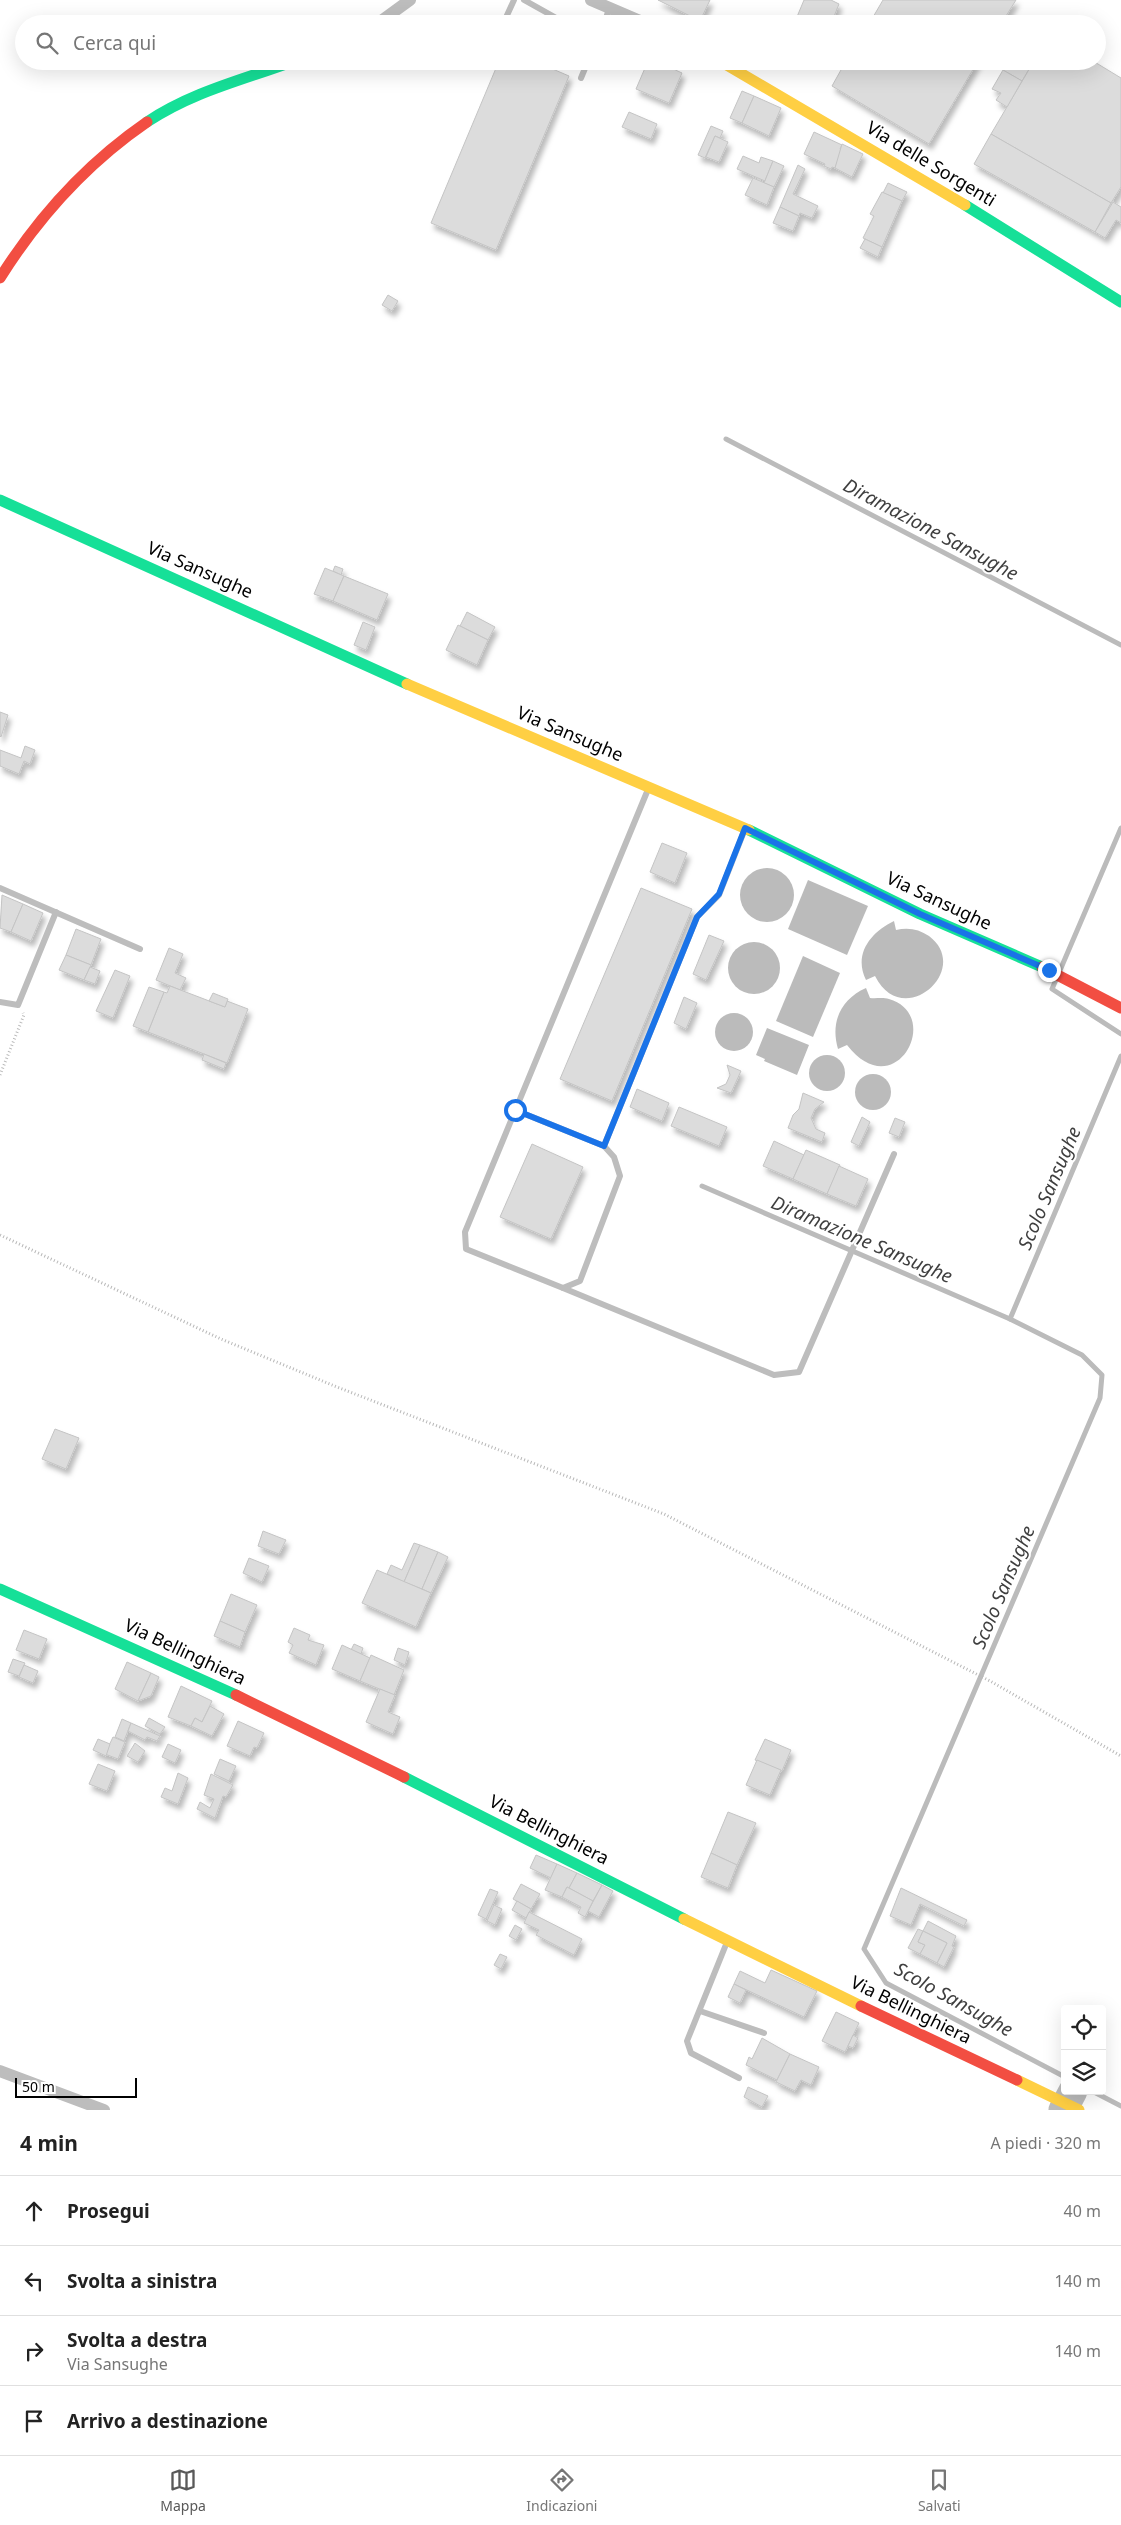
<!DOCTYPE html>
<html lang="it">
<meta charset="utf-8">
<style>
:root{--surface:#fff;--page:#f6f6f6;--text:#222;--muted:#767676;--line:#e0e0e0;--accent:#595959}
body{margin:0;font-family:"Noto Sans",sans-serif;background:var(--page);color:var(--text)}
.controls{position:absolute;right:15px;bottom:15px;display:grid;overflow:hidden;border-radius:5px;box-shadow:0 5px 20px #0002}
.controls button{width:45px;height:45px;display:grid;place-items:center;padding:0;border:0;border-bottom:1px solid var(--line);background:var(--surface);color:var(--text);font:25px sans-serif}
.scale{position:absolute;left:15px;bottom:12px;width:122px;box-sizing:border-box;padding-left:5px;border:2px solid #000;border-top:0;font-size:14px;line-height:18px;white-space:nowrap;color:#000;-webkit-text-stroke:4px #fff;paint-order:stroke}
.stop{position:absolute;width:15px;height:15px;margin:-11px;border:4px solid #1a73e8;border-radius:50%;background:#fff}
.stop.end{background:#1a73e8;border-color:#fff;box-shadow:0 1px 5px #0008}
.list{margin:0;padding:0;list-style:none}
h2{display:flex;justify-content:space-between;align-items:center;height:65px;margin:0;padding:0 20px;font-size:21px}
h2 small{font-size:16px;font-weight:400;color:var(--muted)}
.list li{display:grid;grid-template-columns:32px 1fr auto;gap:15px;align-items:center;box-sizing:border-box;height:70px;padding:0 20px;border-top:1px solid var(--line)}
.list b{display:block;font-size:19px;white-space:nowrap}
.list p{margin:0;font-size:16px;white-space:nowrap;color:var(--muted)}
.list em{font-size:16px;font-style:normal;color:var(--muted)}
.icon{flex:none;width:28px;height:28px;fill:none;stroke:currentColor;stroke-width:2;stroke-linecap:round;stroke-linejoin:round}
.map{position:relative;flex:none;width:1121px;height:2110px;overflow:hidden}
.search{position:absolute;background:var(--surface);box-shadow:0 5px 20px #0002;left:15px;right:15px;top:15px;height:55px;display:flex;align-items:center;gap:12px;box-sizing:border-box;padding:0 18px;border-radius:28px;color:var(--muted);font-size:19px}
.sheet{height:345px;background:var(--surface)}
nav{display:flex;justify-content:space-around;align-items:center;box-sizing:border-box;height:70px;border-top:1px solid var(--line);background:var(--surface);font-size:14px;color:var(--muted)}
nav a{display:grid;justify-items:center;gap:2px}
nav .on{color:var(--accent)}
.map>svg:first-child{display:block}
.water{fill:#bbb}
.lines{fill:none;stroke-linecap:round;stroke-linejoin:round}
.stream{stroke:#bbb;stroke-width:5}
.river{stroke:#bbb;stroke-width:29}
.building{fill:#dcdcdc;stroke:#c4c4c4;filter:url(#shadow)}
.path{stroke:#b8b8b8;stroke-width:3;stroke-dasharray:1 2.5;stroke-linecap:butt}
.lane{stroke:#bdbdbd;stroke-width:6}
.street{stroke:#bdbdbd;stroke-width:12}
.fast{stroke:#16e098;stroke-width:11}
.slow{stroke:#ffcf43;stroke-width:11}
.jam{stroke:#f24e42;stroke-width:11}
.route{stroke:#1a73e8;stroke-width:6}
.labels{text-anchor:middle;stroke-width:4;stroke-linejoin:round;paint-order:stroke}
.street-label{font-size:18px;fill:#000;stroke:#fff}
.water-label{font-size:19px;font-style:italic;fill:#3f3f3f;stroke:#fff}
</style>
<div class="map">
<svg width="1121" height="2110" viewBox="0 0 1121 2110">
<defs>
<filter id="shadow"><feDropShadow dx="3" dy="5.5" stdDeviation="2.5" flood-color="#0004"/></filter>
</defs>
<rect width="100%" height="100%" fill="#fff"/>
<!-- water -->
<g class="water">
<circle cx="767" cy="895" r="27"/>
<polygon points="808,880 868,906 847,955 788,929"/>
<path d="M894,921L896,930C908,927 919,929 929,936C973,969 903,1032 875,976L866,980C853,954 871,932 894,921Z"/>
<circle cx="754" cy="968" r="26"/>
<polygon points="803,956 840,973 813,1037 776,1021"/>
<path d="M866,988L870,998C876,999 882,997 889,999C944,1015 895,1107 847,1045L838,1049C830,1022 841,999 866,988Z"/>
<circle cx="734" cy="1032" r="19"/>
<polygon points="767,1028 809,1045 797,1075 764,1061 765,1059 756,1055"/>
<circle cx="827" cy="1073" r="18"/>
<circle cx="873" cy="1092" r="18"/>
</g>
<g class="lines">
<!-- stream -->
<g class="stream">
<polyline points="726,439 1121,645"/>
<polyline points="1121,828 1052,989 1121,1034"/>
<polyline points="702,1186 1010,1319"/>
<polyline points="1065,2077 886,1983 864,1949 1100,1398 1102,1375 1082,1355 1010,1319 1121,1056"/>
<polyline points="1092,2091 1121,2106"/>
</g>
<!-- river -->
<polyline class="river" points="1063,2110 1073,2091"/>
</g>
<!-- building -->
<g class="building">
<polygon points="658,0 710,0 700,21"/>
<polygon points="804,0 831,0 839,4 831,24 794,24"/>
<polygon points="883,0 1016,0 1001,24 869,24"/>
<polygon points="499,61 534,61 569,76 496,250 431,223"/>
<polygon points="648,61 656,61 682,73 669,103 636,89"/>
<polygon points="846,61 978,61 929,144 832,86"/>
<polygon points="1008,61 1034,61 1022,81 1003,70"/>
<polygon points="1034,61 1093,61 1121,78 1121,187 1111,203 991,134"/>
<polygon points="1003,70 1022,81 1007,107 996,100 1001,93 992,89"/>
<polygon points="742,91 754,96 742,123 730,118"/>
<polygon points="754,96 781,108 769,136 742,123"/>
<polygon points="629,112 657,124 651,139 622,127"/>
<polygon points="711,126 723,131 720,138 715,136 705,158 698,155"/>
<polygon points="814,132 842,145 840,149 842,150 835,168 832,167 831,169 824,166 825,164 804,154"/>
<polygon points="991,134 1111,203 1095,232 974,164"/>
<polygon points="715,136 728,142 719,162 706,157"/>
<polygon points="842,144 863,154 852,177 835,168"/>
<polygon points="743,156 759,163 761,157 773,161 765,181 737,169"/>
<polygon points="773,161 784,166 774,187 764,183"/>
<polygon points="798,165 805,169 793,194 818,206 812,218 800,213 799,216 780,207"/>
<polygon points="753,178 774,187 767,205 745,195"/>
<polygon points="888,183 907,192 902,201 883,193"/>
<polygon points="882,192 902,201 882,247 863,238 874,216 870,214"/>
<polygon points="1113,202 1121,207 1121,223 1116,220 1105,238 1095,232"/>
<polygon points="780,207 799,216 793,231 773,223"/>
<polygon points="865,239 882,247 878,257 860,248"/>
<polygon points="388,295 398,301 392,311 382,305"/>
<polygon points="335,566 343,569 341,575 333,571"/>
<polygon points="325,568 344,576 333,601 314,594"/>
<polygon points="344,576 388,594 377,620 333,601"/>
<polygon points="467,612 495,627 488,640 460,626"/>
<polygon points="363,622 375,627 366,650 354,645"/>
<polygon points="458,625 488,640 477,665 446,650"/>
<polygon points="0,712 8,715 1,737 0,736"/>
<polygon points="25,746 35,750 30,764 24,761 19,774 0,766 0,750 21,758"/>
<polygon points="662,843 687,853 675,883 650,872"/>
<polygon points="641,888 692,909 612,1101 560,1079"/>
<polygon points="2,895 23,904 11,932 0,928"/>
<polygon points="23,904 43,913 31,941 11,932"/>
<polygon points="76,929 101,939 91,965 66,955"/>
<polygon points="709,935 724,941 706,980 693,974"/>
<polygon points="169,948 183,954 175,973 186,978 180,990 156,980"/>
<polygon points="66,955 91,965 84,980 59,970"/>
<polygon points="90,967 100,971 95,984 84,980"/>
<polygon points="115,970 130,976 113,1018 96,1011"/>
<polygon points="170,986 225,1007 227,1001 248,1009 227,1063 148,1032 164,992 167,993"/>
<polygon points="149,987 164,992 148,1032 133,1026"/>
<polygon points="213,993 228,999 225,1007 209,1001"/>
<polygon points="684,997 697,1003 686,1029 674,1023"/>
<polygon points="204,1054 226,1063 224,1069 202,1060"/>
<polygon points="727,1065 741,1071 731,1093 717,1088 726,1084 730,1075"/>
<polygon points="637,1089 669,1103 662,1121 630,1107"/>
<polygon points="803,1093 824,1102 815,1109 811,1118 816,1129 825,1133 822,1142 788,1128 793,1115 799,1109"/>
<polygon points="679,1107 727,1127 719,1146 671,1126"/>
<polygon points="862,1117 870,1122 859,1146 851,1142"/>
<polygon points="895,1118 905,1122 899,1137 889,1133"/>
<polygon points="774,1141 804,1155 793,1179 763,1166"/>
<polygon points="532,1144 583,1167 551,1239 500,1217"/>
<polygon points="806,1150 840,1165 827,1194 793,1179"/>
<polygon points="839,1166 868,1179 856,1206 827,1194"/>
<polygon points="55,1429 79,1438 66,1469 42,1459"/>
<polygon points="263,1531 286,1540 279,1554 258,1546"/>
<polygon points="414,1543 420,1545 404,1582 387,1574 391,1565 402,1570"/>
<polygon points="420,1545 438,1552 422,1589 404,1582"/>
<polygon points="438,1552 448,1557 431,1593 422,1589"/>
<polygon points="249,1558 269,1566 262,1582 243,1573"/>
<polygon points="377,1570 431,1593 416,1627 362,1603"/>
<polygon points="231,1594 257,1605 245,1632 220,1621"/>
<polygon points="220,1621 245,1632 240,1647 214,1636"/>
<polygon points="294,1628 310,1635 308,1640 324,1645 316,1665 289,1653 293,1645 288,1642"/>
<polygon points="24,1630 47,1639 39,1659 16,1650"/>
<polygon points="354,1644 363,1648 361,1654 351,1650"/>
<polygon points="342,1645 370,1658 360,1681 332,1669"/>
<polygon points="398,1648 409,1652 405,1665 394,1660"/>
<polygon points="371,1655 404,1670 394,1695 360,1681"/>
<polygon points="13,1659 25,1663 19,1676 8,1672"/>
<polygon points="127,1662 151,1673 138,1701 115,1689"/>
<polygon points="24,1665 38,1671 33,1683 19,1677"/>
<polygon points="151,1673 159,1677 151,1696 138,1701"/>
<polygon points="181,1686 212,1701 202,1722 195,1718 191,1726 168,1717"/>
<polygon points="380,1689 395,1695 388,1712 400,1717 393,1734 366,1722"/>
<polygon points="210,1706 224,1714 212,1736 191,1726 195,1718 202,1722"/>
<polygon points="149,1718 165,1727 160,1734 145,1726"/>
<polygon points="122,1719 131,1723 124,1741 115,1737"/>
<polygon points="238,1721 264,1733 257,1748 254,1747 250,1756 227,1746"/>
<polygon points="131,1723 160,1736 157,1741 147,1737 145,1740 128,1731"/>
<polygon points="113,1737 125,1742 118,1759 105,1754"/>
<polygon points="98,1739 110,1744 106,1756 93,1750"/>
<polygon points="765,1739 791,1750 782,1771 755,1760"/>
<polygon points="135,1743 145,1751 138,1762 127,1756"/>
<polygon points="168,1744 181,1750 175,1763 162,1757"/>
<polygon points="220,1759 236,1766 229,1781 214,1774"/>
<polygon points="757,1760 781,1770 770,1795 746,1785"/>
<polygon points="98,1764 115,1771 107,1791 89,1784"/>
<polygon points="178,1773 188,1778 178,1804 161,1797 165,1788 172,1791"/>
<polygon points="211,1774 233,1785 226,1797 223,1796 215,1818 197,1809 200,1802 210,1808 214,1799 204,1795"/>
<polygon points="728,1812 756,1823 737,1865 711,1853"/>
<polygon points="711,1853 737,1865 728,1888 701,1877"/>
<polygon points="536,1855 557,1864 551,1878 530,1868"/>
<polygon points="557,1864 577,1873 569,1888 567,1887 562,1897 545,1890"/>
<polygon points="577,1873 602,1885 593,1901 569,1888"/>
<polygon points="521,1884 540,1894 531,1909 513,1899"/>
<polygon points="602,1885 613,1891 599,1917 588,1911"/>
<polygon points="567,1887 593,1901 585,1917 578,1913 581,1907 562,1897"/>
<polygon points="901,1888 967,1920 964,1926 920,1904 911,1925 890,1916"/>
<polygon points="490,1889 498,1892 486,1919 478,1915"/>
<polygon points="517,1901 531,1909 526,1918 512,1910"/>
<polygon points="494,1905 502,1909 495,1925 487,1921"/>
<polygon points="529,1912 582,1939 574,1955 536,1935 539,1930 524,1923"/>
<polygon points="928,1921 956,1936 952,1946 954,1947 944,1967 937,1963 947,1943 923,1931"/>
<polygon points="515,1925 522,1929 516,1940 509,1936"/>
<polygon points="918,1929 923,1931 918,1942 925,1945 920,1954 908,1948"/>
<polygon points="923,1931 947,1943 937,1963 920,1954 925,1945 918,1942"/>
<polygon points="500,1954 507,1957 501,1969 494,1965"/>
<polygon points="771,1970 817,1991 804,2017 734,1984 740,1971 765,1983"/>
<polygon points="734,1984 746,1990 740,2003 728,1997"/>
<polygon points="836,2012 859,2023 845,2052 822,2041"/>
<polygon points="853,2035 858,2038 853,2048 848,2046"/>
<polygon points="762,2038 790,2054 777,2080 746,2065 749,2057 752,2059"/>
<polygon points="790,2054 819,2067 811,2085 801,2080 795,2091 776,2082"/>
<polygon points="748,2087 768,2096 762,2107 744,2097"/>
</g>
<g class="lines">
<!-- path -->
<g class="path">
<polyline points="0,1075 24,1015 23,1013"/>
<polyline points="0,1235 221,1339 337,1387 664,1514 990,1681 1121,1756"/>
</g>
<!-- lane -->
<g class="lane">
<polyline points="524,0 567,24"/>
<polyline points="503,24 514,0"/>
<polyline points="604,24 609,9"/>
<polyline points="581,78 588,61"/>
<polyline points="0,888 140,949"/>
<polyline points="0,1002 18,1005 56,912"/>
<polyline points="515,1110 604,1146 614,1157 620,1176 580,1281 563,1288 466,1249 465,1232 649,787"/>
<polyline points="604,1146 697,917 719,895 745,829"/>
<polyline points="563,1288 774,1375 799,1372 894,1154"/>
<polyline points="727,1942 687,2041 691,2053 739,2078"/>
<polyline points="700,2011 764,2033"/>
</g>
<!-- street -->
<g class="street">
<polyline points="591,0 647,24"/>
<polyline points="377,24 410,0"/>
<polyline points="0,2071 104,2110"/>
</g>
<!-- fast -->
<g class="fast">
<path d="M147,122C194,91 243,80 294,61"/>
<polyline points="965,205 1121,302"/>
<polyline points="0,500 407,684"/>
<polyline points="749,830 920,914 1042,967"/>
<polyline points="0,1589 236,1695"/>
<polyline points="404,1777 684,1919"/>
</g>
<!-- slow -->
<g class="slow">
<polyline points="720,61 965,205"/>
<polyline points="407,684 749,830"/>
<polyline points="684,1919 861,2006"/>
<polyline points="1017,2080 1079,2110"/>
</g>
<!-- jam -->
<g class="jam">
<path d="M0,278C39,216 86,164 147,122"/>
<polyline points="1042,967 1121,1008"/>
<polyline points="236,1695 404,1777"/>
<polyline points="861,2006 1017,2080"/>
</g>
</g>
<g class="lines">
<!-- route -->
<polyline class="route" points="515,1110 604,1146 697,917 719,894 745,828 920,914 1049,970"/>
</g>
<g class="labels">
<!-- street labels -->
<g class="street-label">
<text transform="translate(931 164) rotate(31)" y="6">Via delle Sorgenti</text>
<text transform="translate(200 570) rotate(24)" y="6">Via Sansughe</text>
<text transform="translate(570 734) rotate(23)" y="6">Via Sansughe</text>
<text transform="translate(939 901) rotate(25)" y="6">Via Sansughe</text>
<text transform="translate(185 1652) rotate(25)" y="6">Via Bellinghiera</text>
<text transform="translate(549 1830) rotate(27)" y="6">Via Bellinghiera</text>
<text transform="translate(911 2010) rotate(26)" y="6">Via Bellinghiera</text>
</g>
<!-- water labels -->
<g class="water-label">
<text transform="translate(931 529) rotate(28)" y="7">Diramazione Sansughe</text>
<text transform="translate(1049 1188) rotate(-67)" y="7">Scolo Sansughe</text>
<text transform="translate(862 1239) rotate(23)" y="7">Diramazione Sansughe</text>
<text transform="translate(1003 1587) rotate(-67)" y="7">Scolo Sansughe</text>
<text transform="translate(954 1999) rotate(29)" y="7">Scolo Sansughe</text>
</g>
</g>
</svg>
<div class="controls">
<button><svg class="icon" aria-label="locate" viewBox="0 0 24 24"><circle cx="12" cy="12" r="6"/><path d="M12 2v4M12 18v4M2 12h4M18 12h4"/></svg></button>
<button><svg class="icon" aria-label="layers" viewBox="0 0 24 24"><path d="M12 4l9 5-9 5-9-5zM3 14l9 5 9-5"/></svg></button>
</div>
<div class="scale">50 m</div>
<div class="stop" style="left:515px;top:1110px"></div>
<div class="stop end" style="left:1049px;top:970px"></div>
<div class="search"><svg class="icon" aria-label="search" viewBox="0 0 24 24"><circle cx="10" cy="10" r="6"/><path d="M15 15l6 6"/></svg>Cerca qui</div>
</div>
<section class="sheet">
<h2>4 min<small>A piedi · 320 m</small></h2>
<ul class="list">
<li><svg class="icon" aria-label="ahead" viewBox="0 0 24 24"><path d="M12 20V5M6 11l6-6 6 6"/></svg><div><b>Prosegui</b></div><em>40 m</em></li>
<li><svg class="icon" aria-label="left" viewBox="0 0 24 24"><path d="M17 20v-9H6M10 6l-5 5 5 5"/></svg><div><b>Svolta a sinistra</b></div><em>140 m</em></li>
<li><svg class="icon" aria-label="right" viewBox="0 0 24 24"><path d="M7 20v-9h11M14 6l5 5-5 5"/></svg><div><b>Svolta a destra</b><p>Via Sansughe</p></div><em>140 m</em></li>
<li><svg class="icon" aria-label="arrive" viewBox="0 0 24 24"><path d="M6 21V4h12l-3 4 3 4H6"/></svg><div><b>Arrivo a destinazione</b></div></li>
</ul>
</section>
<nav>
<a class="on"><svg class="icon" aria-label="map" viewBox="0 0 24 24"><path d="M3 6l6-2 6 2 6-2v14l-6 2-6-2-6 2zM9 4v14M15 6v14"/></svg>Mappa</a>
<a><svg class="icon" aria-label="directions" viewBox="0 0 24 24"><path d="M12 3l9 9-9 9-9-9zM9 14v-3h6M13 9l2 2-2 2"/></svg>Indicazioni</a>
<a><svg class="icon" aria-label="saved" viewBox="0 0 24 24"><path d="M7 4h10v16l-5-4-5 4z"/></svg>Salvati</a>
</nav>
